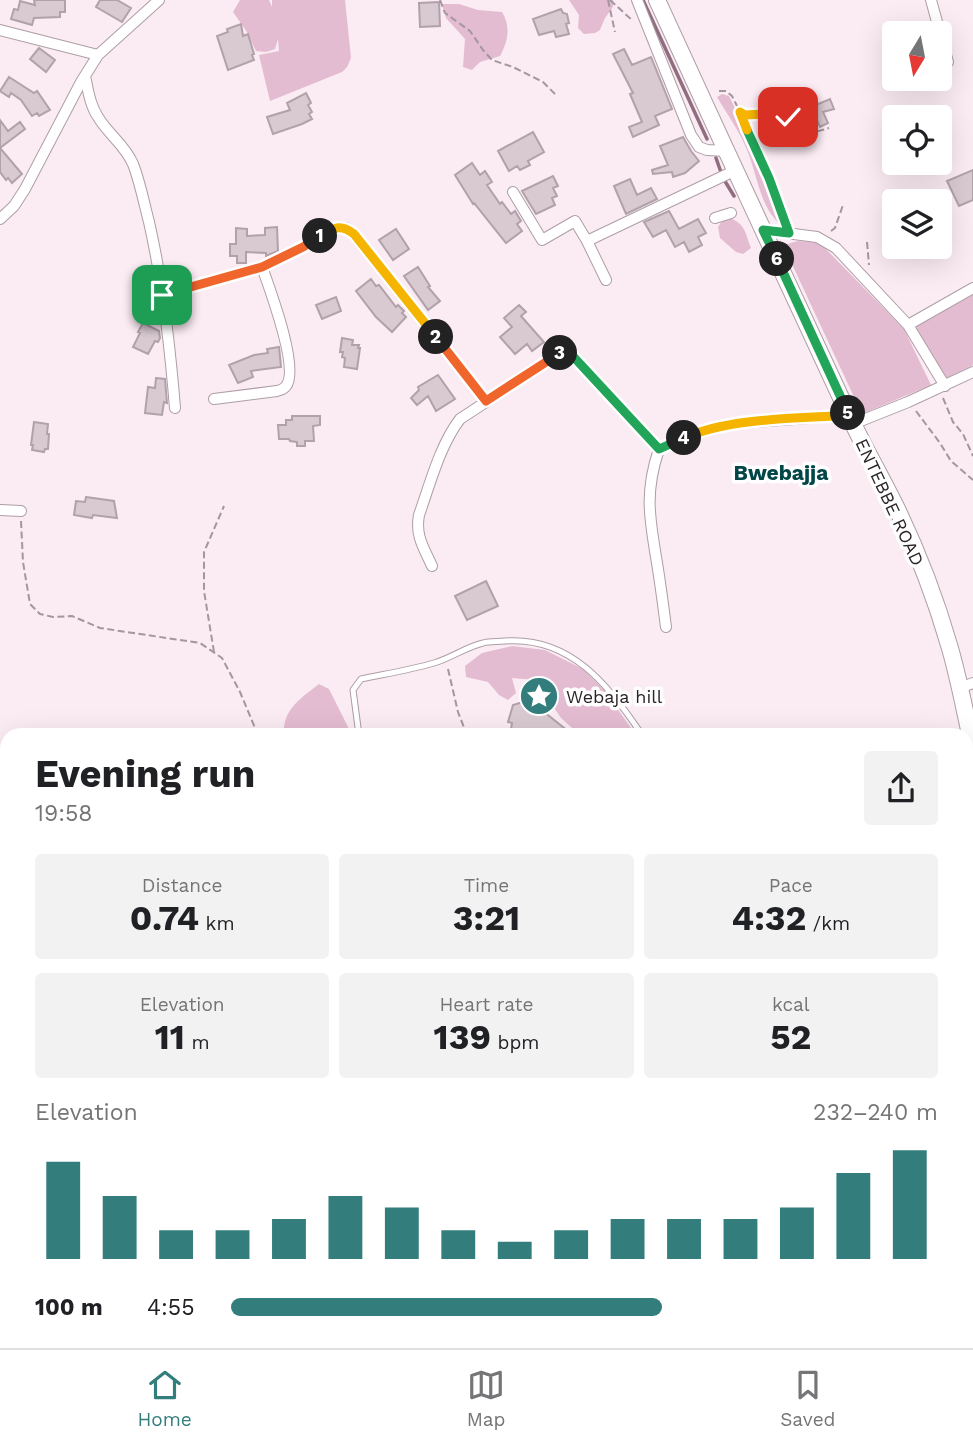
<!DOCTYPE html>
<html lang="en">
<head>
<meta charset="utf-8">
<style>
  :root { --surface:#fff; --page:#f2f2f2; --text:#202124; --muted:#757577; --line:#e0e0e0; --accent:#347d7d }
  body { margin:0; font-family:"Work Sans",sans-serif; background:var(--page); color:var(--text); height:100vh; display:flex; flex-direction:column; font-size:26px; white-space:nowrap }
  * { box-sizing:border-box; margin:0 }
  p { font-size:23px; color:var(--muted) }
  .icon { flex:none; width:38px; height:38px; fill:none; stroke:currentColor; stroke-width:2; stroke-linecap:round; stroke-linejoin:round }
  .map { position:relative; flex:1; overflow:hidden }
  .details { position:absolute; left:0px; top:728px; width:973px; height:621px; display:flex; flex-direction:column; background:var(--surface); border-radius:21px 21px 0 0; box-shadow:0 7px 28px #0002 }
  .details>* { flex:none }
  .needle { width:46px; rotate:190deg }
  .fabs { position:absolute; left:882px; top:21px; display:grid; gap:14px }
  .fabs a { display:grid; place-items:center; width:70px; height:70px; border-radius:7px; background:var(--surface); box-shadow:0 7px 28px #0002; font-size:35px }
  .pin { position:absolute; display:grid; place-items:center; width:60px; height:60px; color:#fff; margin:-30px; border-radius:14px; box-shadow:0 4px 10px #0006 }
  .km { position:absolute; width:35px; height:35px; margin:-18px; border-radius:50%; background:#222; color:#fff; font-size:19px; line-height:35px; text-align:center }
  .round { display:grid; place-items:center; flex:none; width:74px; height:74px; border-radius:7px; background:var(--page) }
  .summary { display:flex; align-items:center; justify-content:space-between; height:119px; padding:0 35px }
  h1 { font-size:38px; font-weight:700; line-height:52px }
  .figures { display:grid; grid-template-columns:repeat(3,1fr); gap:10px; height:119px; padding:7px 35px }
  .figures div { display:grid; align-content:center; border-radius:7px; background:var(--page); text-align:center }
  .figures b { font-size:35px; font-weight:700 }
  .figures small { font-size:19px; font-weight:400 }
  .figures p { font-size:19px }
  .chart { height:196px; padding:14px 35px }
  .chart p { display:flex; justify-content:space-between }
  .chart svg { width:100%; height:126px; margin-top:7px; stroke:var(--accent); stroke-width:6 }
  ul { padding:0 35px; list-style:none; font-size:23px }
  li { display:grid; grid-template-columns:112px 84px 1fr; align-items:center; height:52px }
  li i { height:18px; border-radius:9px; background:var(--accent) }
  .menu { display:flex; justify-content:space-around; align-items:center; height:98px; border-top:2px solid var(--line); background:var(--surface); font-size:19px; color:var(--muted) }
  .menu a { display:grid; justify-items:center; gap:4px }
  .menu .current { color:var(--accent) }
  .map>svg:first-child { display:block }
  .green { fill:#e4bcd1 }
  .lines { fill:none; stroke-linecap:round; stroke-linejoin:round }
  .stream { stroke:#906e80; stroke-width:3.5 }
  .building { fill:#d9c9d1; stroke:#b1a1a9; stroke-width:2 }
  .lane-casing { stroke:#ad9ea5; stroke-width:7 }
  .street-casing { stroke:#ad9ea5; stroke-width:12 }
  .primary-casing { stroke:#ad9ea5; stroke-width:18 }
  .path { stroke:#a3979d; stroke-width:2; stroke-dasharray:7 3.5; stroke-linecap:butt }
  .lane { stroke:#fff; stroke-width:5 }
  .street { stroke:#fff; stroke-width:10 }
  .primary { stroke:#fff; stroke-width:16 }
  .split-1-casing { stroke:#fff; stroke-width:14 }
  .split-2-casing { stroke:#fff; stroke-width:14 }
  .split-3-casing { stroke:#fff; stroke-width:14 }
  .split-4-casing { stroke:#fff; stroke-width:14 }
  .split-5-casing { stroke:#fff; stroke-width:14 }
  .split-6-casing { stroke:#fff; stroke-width:14 }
  .split-7-casing { stroke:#fff; stroke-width:14 }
  .split-8-casing { stroke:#fff; stroke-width:14 }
  .split-1 { stroke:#f0652b; stroke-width:9 }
  .split-2 { stroke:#f5b400; stroke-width:9 }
  .split-3 { stroke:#f0652b; stroke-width:9 }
  .split-4 { stroke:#22a559; stroke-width:9 }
  .split-5 { stroke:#f5b400; stroke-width:9 }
  .split-6 { stroke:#22a559; stroke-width:9 }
  .split-7 { stroke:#22a559; stroke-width:9 }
  .split-8 { stroke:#f5b400; stroke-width:9 }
  .labels { text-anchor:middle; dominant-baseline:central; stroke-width:7; stroke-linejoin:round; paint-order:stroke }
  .street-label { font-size:18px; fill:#2b2528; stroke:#fdfefd }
  .poi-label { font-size:18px; fill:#2b2528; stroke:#fdfefd; text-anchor:start }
  .quarter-label { font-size:21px; font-weight:bold; fill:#024647; stroke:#fdfefd }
</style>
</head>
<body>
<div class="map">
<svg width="973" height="1348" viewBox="0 0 973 1348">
  <rect width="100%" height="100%" fill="#fbebf3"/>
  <path class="green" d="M240,0H269L272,7V0H345L351,58L347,67L342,72L270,101L259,55L279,51L278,39L275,49L266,52L256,51L247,32L233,12Z
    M569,0H613V7L605,18L600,30L595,33L584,34L578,28L579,15Z
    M442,4H459L478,10L502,12C511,27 508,41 500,56L480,62L472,70L463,67L465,39L446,18Z
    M722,94L729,96C751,139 769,184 786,229C760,212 758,176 747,150C740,132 727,114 717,97Z
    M725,216C745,223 744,229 751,248L743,254L736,252L720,238L718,227Z
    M798,241L820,243L904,329L931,385L862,414L783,245Z
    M973,295V365L942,380L917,336V326Z
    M512,646L545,650L583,669L604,690L636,735H580L561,718L535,680L512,678L516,693L508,700L499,695L488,682L466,677L465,666L482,653Z
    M319,684L329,689L352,735H284C282,710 301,698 319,684Z
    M398,1342H596L594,1348H402Z"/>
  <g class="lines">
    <path class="stream" d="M643,0L707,139
      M716,158L723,178L734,196"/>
  </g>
  <path class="building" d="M34,0H65V12H60V17L34,18L32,25L11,19L14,9L18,10L20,1L35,5Z
    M100,0H117L131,8L122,22L96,7Z
    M439,2L440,26L420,27L419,3Z
    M561,9L563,13L567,14L569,23L566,24L569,34L556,37L554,31L539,35L533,19Z
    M241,24L243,36L248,34L254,54L252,55L254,60L228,70L217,36L228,32L227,29Z
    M39,48L55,60L46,72L30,59Z
    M624,49L632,65L651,57L672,109L655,116L659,125L633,137L629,127L642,122L630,94L633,93L613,54Z
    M9,77L34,93L37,91L50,110L39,116L37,113L32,116L21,100L11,93L9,97L0,91Z
    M306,93L311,103L308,105L312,112L309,114L312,119L302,124L273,134L267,117L290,110L287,103Z
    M830,99L834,109L823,112L828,123L820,127L811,107Z
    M0,120L8,131L20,122L25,129L0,148L22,174L12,183L8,178L6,180L0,172Z
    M533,132L544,152L528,161L530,165L520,170L517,166L509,171L498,151Z
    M683,137L691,151L699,161L685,173L673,177L672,172L653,174L652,170L668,165L660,146Z
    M472,163L480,175L485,171L492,182L487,185L500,204L502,202L511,214L515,211L521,221L517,224L522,231L506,243L474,203L473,204L455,175Z
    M973,170V200L959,206L947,181Z
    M553,176L558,186L553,188L557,196L552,198L555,205L536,214L522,191Z
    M630,179L637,195L651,188L657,199L626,214L614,186Z
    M669,211L679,229L698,219L706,233L698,237L702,245L689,252L684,242L675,247L666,230L653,237L644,222Z
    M277,227L278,251L266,256V253L246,252V263H237V256H230V244H236V228L247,229V236L265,235V228Z
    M396,229L409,249L393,260L379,240Z
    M418,267L430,286L428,287L440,301L428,310L404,276Z
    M371,279L376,286L379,285L396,307L398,305L404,311L402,313L406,317L392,332L376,317L356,291Z
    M336,297L341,311L322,319L316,305Z
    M519,305L526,312L521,316L544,342L532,351L527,344L515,354L500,337L512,327L504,318Z
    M143,323L159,331L160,338L158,342L155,341L148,354L133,347L140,333L138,332Z
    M342,338L353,340L352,345H359L358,348H360L357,369L344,367L345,358L342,357L343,352H340Z
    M279,347L281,367L251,371L253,377L238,383L229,365L254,355L268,353L267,349Z
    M438,375L455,399L436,411L428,396L417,405L411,398L419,390L418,387Z
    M156,378L165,379L167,403L164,402L162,415L145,413L148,387L155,388Z
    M292,416H320V425L313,426L314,441H305V446H297V442L290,441L289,439H279L278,425H286V420H292Z
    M34,422L48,424L47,434H49L48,449H45L44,452L32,450L33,445H31Z
    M86,497L114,501L117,518L93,515L92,518L74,515L76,501L85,502Z
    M486,581L498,606L467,620L455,596Z
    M529,700L573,735H510L512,723L508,722L513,705Z"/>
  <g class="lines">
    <g class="lane-casing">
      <path id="lane" d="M359,735L353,690L361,679C385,674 410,670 434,663C451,658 466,647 483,643C490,641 498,642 505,641C570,636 609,685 642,735
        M746,735H748
        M966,830L973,825
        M966,1328L973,1327"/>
    </g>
    <g class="street-casing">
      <path id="street" d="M637,0L691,135L699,147L707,150L727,151
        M931,0L948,62
        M0,30L98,55
        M85,76C88,90 90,105 98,117C108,134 125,145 133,164C140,182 144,203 149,222C163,283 170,346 175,408
        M513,192L542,240L575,221L587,241
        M715,218L731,213
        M0,219L14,206L25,189L81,82L98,55L159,0
        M763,230L817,237L836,248L908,325L945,386
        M606,280L587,241L736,170
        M162,295L262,267L303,247L331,229L346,228L353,234L486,401
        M908,325L973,288
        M214,399L277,391C281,390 284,389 286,386C300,369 269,287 262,267
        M853,424L908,402L973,372
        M659,449C645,491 649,515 656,557C660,580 663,604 666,627
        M0,510L21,511
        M432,566C424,548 415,536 419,515C430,484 440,445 460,419L562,352L566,351L570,353L659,449C689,436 710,428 742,423L849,415
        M960,688L973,683
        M0,1133L7,1128
        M0,1204L7,1214
        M107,1342L112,1348"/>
    </g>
    <g class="primary-casing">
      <path id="primary" d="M657,0C720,138 784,275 848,413C863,446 882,478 898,511C918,553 936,600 949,645C959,678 965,713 973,748"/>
    </g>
    <path class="path" d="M440,0L445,13L470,31L483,50L492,60L513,67L543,82L557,96
      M608,0L615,32
      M610,0L633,21
      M719,91H726L732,96L740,112L745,115L764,114L788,117L797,125L815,132L829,128
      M740,112L769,178L785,221
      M831,231L835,228L843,205
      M867,242L869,265
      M943,398L953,422L963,434L973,456
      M916,411L940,443L951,461L973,480
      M21,521L23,562L30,604L40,614L53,617L72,616L100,628L200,643L222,658L240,692L258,735
      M214,652L204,591V552L224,506
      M448,669L458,712L467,735
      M966,984L973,983
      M971,1026H973"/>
    <use href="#lane" class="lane"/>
    <use href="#street" class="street"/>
    <use href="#primary" class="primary"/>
  </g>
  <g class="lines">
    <g class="split-1-casing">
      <path id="split-1" d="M162,295L262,267L303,247L320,236"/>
    </g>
    <g class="split-2-casing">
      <path id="split-2" d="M320,236C334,228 340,223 354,234L436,337"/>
    </g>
    <g class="split-3-casing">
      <path id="split-3" d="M436,337L486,401L560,353"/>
    </g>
    <g class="split-4-casing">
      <path id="split-4" d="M560,353L566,351L570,353L659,449L684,438"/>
    </g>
    <g class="split-5-casing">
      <path id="split-5" d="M684,438C731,417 797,419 849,415L848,413"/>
    </g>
    <g class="split-6-casing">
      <path id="split-6" d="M777,259L848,413"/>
    </g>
    <g class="split-7-casing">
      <path id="split-7" d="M747,130L769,178L789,233L763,230L777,259"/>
    </g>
    <g class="split-8-casing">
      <path id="split-8" d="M747,130L740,112L745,115L764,114L788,117"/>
    </g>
    <use href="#split-1" class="split-1"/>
    <use href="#split-2" class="split-2"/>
    <use href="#split-3" class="split-3"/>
    <use href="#split-4" class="split-4"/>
    <use href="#split-5" class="split-5"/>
    <use href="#split-6" class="split-6"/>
    <use href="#split-7" class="split-7"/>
    <use href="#split-8" class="split-8"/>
  </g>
  <defs>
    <g id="sight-disc" transform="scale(2.0125)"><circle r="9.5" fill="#347d7d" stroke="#fdfefd"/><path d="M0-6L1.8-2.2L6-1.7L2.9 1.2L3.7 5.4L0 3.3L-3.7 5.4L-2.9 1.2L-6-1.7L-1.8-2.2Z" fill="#fff"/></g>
  </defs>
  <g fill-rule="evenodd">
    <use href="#sight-disc" x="539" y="696"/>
  </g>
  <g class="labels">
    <g class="street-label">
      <text transform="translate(890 502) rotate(65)">ENTEBBE ROAD</text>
    </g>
    <g class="poi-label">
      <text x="566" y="696">Webaja hill</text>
    </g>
    <g class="quarter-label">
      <text x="781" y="472">Bwebajja</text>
    </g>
  </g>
</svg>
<div class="fabs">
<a><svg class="needle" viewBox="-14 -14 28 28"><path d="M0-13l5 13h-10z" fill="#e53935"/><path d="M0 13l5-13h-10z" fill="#757577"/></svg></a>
<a><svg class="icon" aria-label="locate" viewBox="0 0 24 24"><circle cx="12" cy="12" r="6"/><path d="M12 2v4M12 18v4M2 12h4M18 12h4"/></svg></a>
<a><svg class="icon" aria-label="layers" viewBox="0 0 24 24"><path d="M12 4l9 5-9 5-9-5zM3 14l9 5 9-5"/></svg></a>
</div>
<div class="pin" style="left:162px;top:295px;background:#1e9e55"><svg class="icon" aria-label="arrive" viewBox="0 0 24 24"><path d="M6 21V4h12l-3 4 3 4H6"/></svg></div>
<div class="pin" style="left:788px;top:117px;background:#d93025"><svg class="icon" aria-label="check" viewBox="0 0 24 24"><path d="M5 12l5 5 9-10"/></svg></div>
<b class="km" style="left:320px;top:236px">1</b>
<b class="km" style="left:436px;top:337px">2</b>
<b class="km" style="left:560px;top:353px">3</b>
<b class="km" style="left:684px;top:438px">4</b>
<b class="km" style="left:848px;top:413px">5</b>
<b class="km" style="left:777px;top:259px">6</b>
<section class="details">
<div class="summary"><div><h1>Evening run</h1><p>19:58</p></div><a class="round"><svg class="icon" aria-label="share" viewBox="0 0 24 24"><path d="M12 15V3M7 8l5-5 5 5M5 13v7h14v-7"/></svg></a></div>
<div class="figures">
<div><p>Distance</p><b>0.74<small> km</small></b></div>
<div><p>Time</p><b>3:21</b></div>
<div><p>Pace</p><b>4:32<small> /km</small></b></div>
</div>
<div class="figures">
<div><p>Elevation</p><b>11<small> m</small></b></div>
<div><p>Heart rate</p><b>139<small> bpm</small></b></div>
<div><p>kcal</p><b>52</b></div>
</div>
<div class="chart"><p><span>Elevation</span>232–240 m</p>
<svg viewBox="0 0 160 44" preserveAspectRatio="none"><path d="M5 44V10M15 44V22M25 44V34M35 44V34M45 44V30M55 44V22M65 44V26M75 44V34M85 44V38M95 44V34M105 44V30M115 44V30M125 44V30M135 44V26M145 44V14M155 44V6"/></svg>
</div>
<ul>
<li><b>100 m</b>4:55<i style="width:61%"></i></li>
</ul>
</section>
</div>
<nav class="menu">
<a class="current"><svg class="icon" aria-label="home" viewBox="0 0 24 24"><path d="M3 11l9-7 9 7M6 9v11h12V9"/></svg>Home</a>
<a><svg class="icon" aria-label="map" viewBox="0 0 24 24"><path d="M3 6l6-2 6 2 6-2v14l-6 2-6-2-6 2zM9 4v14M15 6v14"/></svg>Map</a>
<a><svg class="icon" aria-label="saved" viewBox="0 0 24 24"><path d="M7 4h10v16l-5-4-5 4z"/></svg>Saved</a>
</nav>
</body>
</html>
